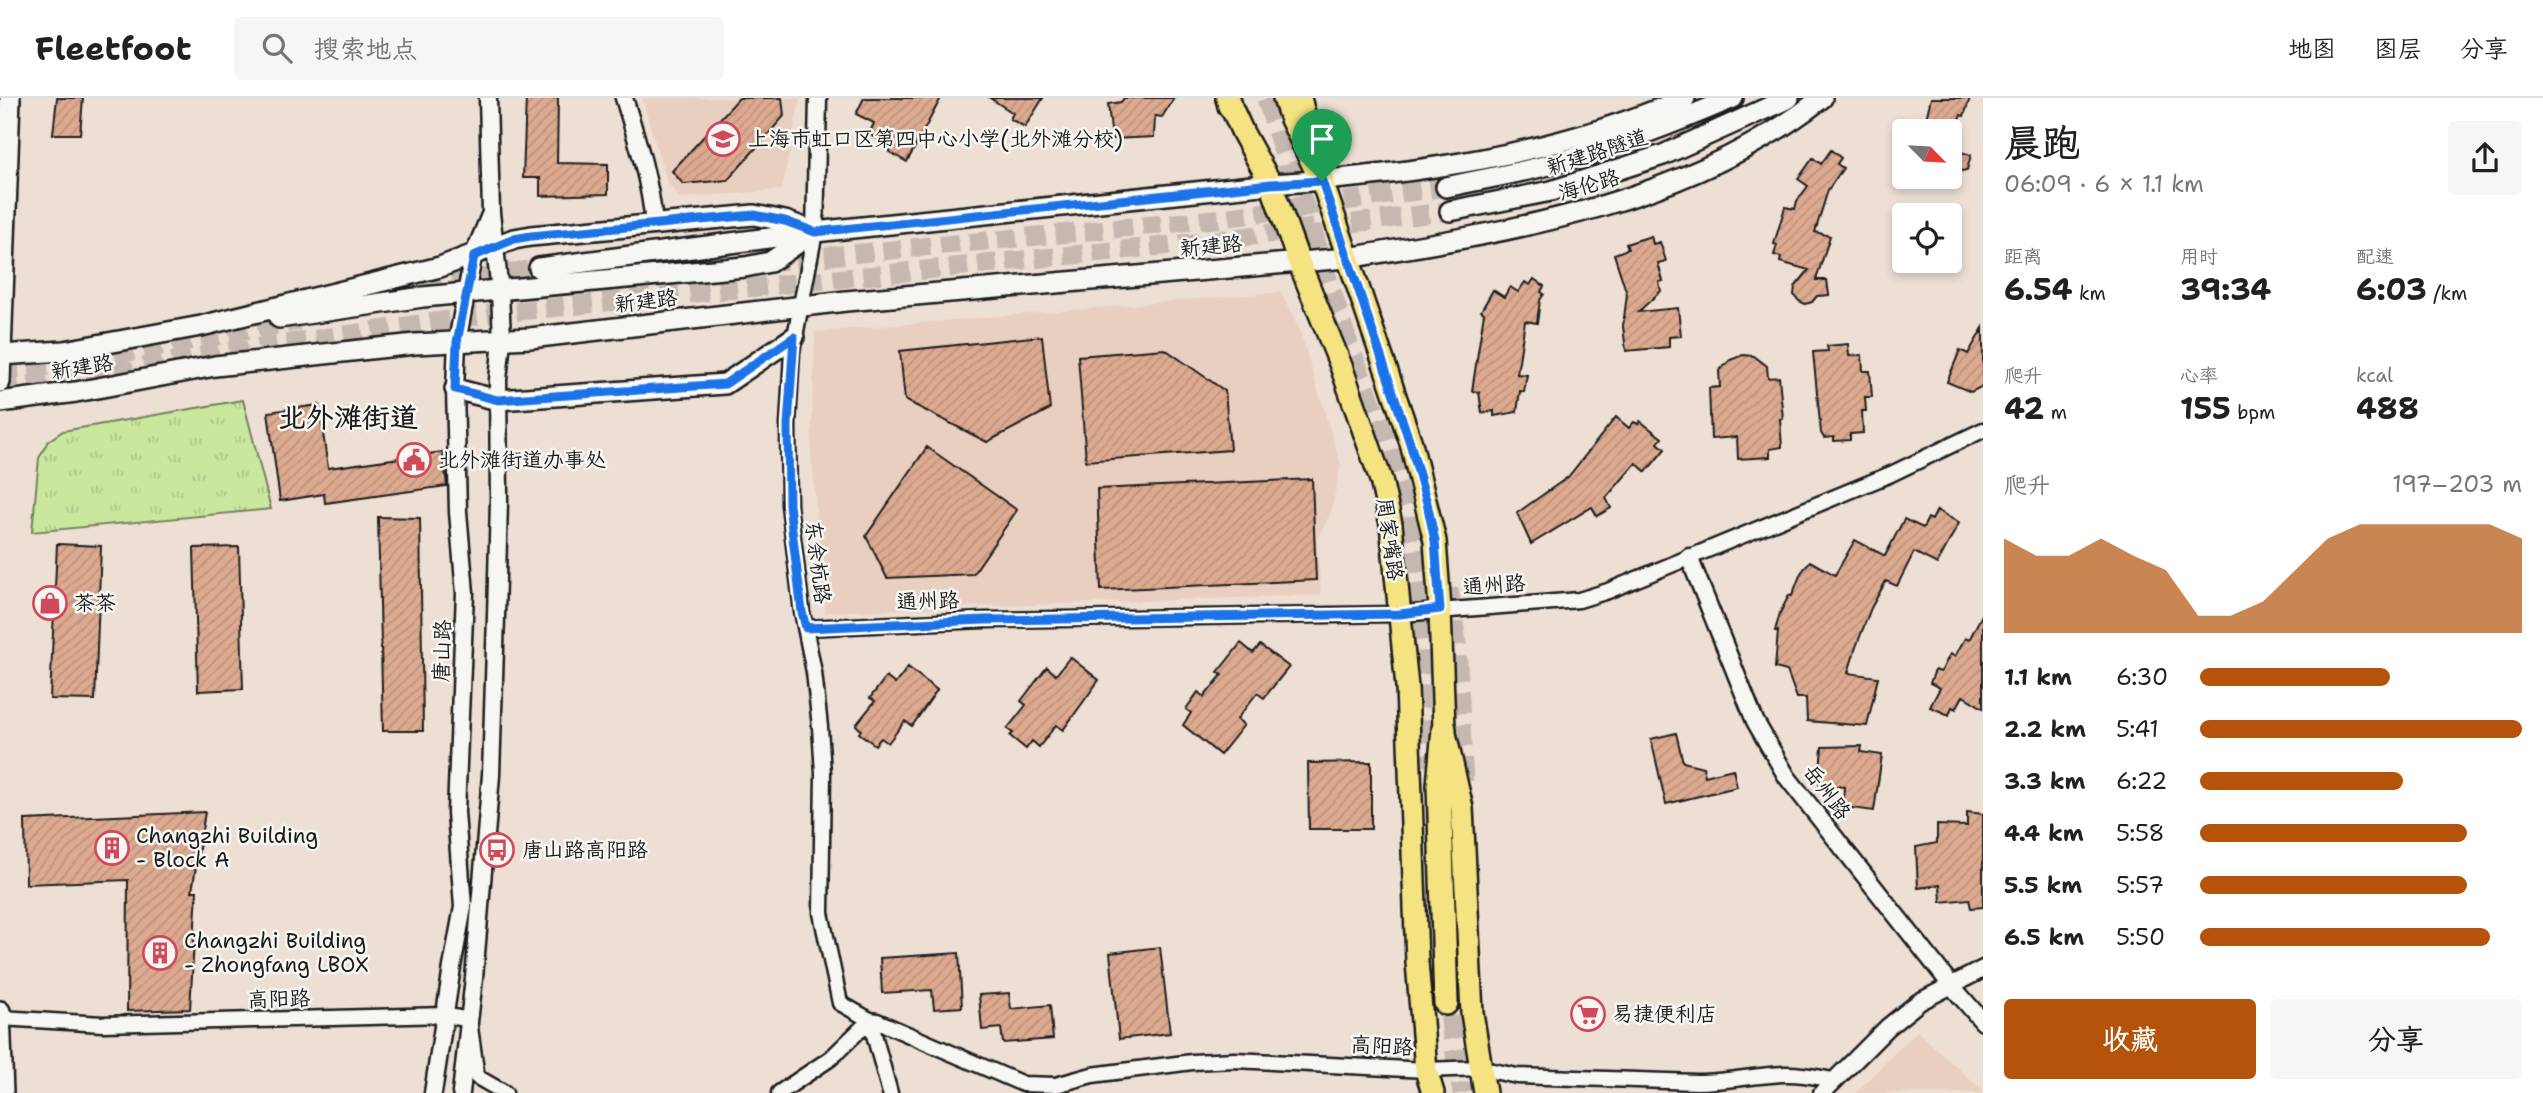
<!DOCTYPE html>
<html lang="zh">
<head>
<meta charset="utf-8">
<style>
  :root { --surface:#fff; --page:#f6f6f6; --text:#202124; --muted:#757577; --line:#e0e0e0; --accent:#b45309 }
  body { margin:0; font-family:"Shantell Sans","LXGW WenKai TC",sans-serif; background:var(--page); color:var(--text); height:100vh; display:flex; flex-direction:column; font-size:26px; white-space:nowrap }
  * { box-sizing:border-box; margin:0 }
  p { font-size:23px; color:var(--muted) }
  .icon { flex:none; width:38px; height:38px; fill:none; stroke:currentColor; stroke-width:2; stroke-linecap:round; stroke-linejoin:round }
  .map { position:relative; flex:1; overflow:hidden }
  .panel { display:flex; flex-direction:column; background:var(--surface); width:560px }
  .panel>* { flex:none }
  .needle { width:46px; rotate:114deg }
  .buttons { position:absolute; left:1892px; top:21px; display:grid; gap:14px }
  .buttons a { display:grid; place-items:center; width:70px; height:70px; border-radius:7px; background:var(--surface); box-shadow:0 4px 10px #0003; font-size:35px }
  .pin { position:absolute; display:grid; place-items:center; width:60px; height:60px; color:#fff; margin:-72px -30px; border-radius:50% 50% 50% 0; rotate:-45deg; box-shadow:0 0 7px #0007 }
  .pin .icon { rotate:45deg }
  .round { display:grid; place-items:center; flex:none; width:74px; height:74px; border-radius:7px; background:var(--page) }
  .summary { display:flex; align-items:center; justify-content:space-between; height:119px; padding:0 21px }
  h1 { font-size:38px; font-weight:700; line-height:52px }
  .metrics { display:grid; grid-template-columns:repeat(3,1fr); gap:10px; height:119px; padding:7px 21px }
  .metrics div { display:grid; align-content:center }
  .metrics b { font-size:30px; font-weight:700 }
  .metrics small { font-size:19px; font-weight:400 }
  .metrics p { font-size:19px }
  .chart { height:196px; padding:14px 21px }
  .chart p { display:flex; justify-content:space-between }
  .chart svg { width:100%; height:126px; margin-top:7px; fill:var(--accent); opacity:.7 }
  .primary-button { display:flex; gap:14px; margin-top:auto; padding:14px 21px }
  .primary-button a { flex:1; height:80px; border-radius:7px; background:var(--accent); color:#fff; font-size:28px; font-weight:700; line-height:80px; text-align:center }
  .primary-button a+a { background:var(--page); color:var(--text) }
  ul { padding:0 21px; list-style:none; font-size:23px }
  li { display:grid; grid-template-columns:112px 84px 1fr; align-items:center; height:52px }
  li i { height:18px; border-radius:9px; background:var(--accent) }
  header { display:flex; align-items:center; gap:42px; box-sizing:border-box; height:98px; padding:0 35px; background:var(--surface); border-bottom:2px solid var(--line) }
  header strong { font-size:33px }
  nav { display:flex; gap:38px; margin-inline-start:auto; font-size:24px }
  .search { width:490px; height:63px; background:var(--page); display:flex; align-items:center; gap:18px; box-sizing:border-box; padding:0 24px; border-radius:7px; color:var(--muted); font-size:26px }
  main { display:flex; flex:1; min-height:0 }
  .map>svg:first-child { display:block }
  .built { fill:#e9cfc0 }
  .park { fill:url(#park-tufts); stroke:#73825d; stroke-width:2 }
  .building { fill:url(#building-hatch); stroke:#1c1c1c; stroke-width:2 }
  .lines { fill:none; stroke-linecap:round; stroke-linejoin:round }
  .secondary-tunnel { stroke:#c4b8b0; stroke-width:19; stroke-dasharray:19 10; stroke-linecap:butt }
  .trunk-tunnel { stroke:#c4b8b0; stroke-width:23; stroke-dasharray:23 11; stroke-linecap:butt }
  .minor-casing { stroke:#1c1c1c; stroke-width:19 }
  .tertiary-casing { stroke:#1c1c1c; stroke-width:21 }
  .secondary-casing { stroke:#1c1c1c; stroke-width:24 }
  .primary-casing { stroke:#1c1c1c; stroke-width:26 }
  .trunk-casing { stroke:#1c1c1c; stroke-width:28 }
  .minor { stroke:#f6f6f2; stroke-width:14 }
  .tertiary { stroke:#f6f6f2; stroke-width:16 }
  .secondary { stroke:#f6f6f2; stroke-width:19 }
  .primary { stroke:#f5e382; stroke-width:21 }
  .trunk { stroke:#f5e382; stroke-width:23 }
  .route-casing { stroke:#fff; stroke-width:14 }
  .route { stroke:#1a73e8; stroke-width:9 }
  .labels { text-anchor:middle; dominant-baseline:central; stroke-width:5; stroke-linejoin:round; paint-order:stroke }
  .poi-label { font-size:21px; fill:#1c1c1c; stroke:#f6f6f2; text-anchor:start }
  .street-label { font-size:21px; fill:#1c1c1c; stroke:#f6f6f2 }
  .district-label { font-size:28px; font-weight:bold; fill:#1c1c1c; stroke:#f6f6f2 }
</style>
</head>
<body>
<header>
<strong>Fleetfoot</strong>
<div class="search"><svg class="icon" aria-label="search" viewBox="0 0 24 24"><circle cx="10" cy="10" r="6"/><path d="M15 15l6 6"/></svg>搜索地点</div>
<nav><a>地图</a><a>图层</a><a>分享</a></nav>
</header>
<main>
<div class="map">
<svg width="1983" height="995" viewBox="0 0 1983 995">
  <defs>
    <pattern id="park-tufts" width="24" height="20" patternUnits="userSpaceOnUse" patternTransform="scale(1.75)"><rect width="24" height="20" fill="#cae79e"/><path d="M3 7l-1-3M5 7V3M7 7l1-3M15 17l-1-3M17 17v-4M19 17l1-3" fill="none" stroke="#adc688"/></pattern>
    <pattern id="building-hatch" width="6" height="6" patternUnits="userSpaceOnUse" patternTransform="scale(1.75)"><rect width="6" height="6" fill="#ddaa90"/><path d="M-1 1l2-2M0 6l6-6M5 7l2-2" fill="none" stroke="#bd927c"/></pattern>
  </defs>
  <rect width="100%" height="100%" fill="#eedfd5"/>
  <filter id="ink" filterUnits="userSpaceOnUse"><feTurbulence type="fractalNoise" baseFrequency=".0143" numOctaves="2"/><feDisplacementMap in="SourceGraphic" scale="14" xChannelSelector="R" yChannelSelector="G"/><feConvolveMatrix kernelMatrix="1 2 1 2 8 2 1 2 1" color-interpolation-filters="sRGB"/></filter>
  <g filter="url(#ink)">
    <path class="built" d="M642,0H800L782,92L679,100L666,82Z
      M1280,194L1299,230L1341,367L1331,414L1317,442L1321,497L825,514L811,354L815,234Z
      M1917,933L1983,993V995H1855Z"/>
    <path class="park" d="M243,302L271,411L32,434L39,360L48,343L63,333Z"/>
    <path class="building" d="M57,0H83L80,36H53Z
      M526,0H558L557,65L608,66V96L540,98V80H523Z
      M739,0H782L784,18L728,82L683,86L672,73Z
      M864,0H941L907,64L889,54L892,49L869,36L874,25L856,16Z
      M990,0H1043L1025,29L1010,21L1013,15Z
      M1124,0H1174L1162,19L1155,18L1154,39L1112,41L1108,6L1121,4Z
      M1931,0H1970L1964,18L1961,17L1955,33H1927L1930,22L1926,21Z
      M1950,51L1971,57L1967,72L1950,75Z
      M1831,52L1841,60L1837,66L1843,70L1828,92L1815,134L1830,138L1816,182H1827L1829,197L1817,198L1812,204L1805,206L1799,203L1794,197L1795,189L1809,172L1780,164L1781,159L1774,157L1777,147L1774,146L1785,109L1795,111L1797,103L1808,88L1798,81L1813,60L1821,66Z
      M1651,138L1653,146L1660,144L1666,163L1658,165L1663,183L1659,184L1661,193L1638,214L1678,210L1681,238L1669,239V249L1626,253L1623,228L1627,196L1614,156L1628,151L1626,146Z
      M1534,181L1544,188L1541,194L1544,196L1540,202L1537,225L1525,223L1517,276L1527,277L1524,294L1520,293L1517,314L1494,318V313L1482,315L1479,294L1472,293L1484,215L1481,213L1493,192L1504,199L1510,189L1518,194L1525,184L1530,187Z
      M1983,230V288L1971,294L1947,284L1960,252L1968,256Z
      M1042,238L1050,311L987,344L905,302L900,253Z
      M1848,246L1849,258L1862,257L1863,273H1870L1872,299H1865L1866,313H1862L1863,335L1850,336V342L1834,343V339L1824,340L1821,335L1813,254L1828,253L1827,248Z
      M1165,251L1225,293L1230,352L1086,363L1078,258Z
      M1743,257L1754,258L1767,268L1768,280L1779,279L1783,321H1780L1782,349L1770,351V359L1738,361L1737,339L1711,341L1709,290L1720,289L1719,273L1730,262Z
      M319,307L328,370L443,354L447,388L325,405L324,396L280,403L268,314Z
      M1616,319L1629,330L1634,324L1638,326L1640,323L1662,340L1658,345L1665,351L1646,374L1636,365L1606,400L1611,410L1597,418L1592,409L1531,446L1517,415L1568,379Z
      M927,349L1017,412L973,476L887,480L866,438Z
      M1312,381L1316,482L1101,492L1097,391Z
      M1937,412L1959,425L1937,466L1914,454L1897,488L1886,483L1871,510L1856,549L1848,575L1878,579L1867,628L1807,623L1806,600H1797L1787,573L1775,570L1778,533H1775L1780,515L1789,497L1792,498L1801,475L1810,463L1835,477L1855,442L1885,458L1904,421L1923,430L1928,420L1932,422Z
      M378,419L420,420L423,633H383Z
      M57,446L101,448L95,602L50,601Z
      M239,449L243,591L198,593L194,450Z
      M1983,515V610L1963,598L1956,611L1952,609L1949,617L1930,609L1940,590L1930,585L1935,572L1941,574L1950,556L1955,558L1965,540L1969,542Z
      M1241,545L1253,555L1260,547L1289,569L1264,600L1257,595L1237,621L1244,627L1220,657L1183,627L1191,615L1186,611L1198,594L1204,599L1222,577L1218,574Z
      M1070,559L1099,582L1063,632L1056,627L1039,649L1032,643L1026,651L1010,638L1013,635L1007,631L1026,607L1021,603L1047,569L1056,577Z
      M908,569L937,592L912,628L905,623L888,645L881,640L875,647L859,635L861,632L856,627L875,603L870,600L886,579L895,586Z
      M1676,635L1683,664L1703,669L1705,678L1733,671L1737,689L1666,706L1651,641Z
      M1862,648L1861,654L1882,657L1874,713L1843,709L1844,689L1819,686L1822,649Z
      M1371,664V731H1309L1308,665Z
      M205,714L192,793H197L190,911L127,913L128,782L26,786L25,722Z
      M1967,714L1983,716V809L1971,810L1969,801L1941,804L1940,787L1918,790L1916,749L1937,745V727L1967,728Z
      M1160,849L1170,935L1119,941L1110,855Z
      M959,855L962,909L934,911L932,892L882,895L880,860Z
      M1009,895L1011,911L1050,907L1053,941L1003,945L1001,930L982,932L979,897Z"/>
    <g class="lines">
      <path class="secondary-tunnel" d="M767,164L1215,121L1446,89
        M395,195L539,170
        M0,272L51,268L299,223
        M0,290L80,280L206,257L489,216L1202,144L1450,113"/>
      <path class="trunk-tunnel" d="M1268,0L1345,241L1409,407L1423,518L1434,668
        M1447,491L1455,545L1462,687
        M1449,884L1453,933L1464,995"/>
      <g class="minor-casing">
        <path id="minor" d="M815,134L792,254L788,327L789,407L802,514L814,574L820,629L823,675L821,815L840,905L870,922L877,923L1023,986L1056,987L1092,977L1192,964L1235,962L1426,972L1479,970L1517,978L1697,984C1727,984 1755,977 1784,976C1801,975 1817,979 1833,982
          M806,530L984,522L1400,516L1579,502L1608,493L1891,376L1983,332
          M0,920L103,926L445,917L469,922L477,979L505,995
          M870,922L890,995
          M779,995L831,960L870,922"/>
      </g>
      <g class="tertiary-casing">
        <path id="tertiary" d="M624,0C637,42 650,82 654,126
          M815,134L818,0
          M1689,459L1755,623L1787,679L1951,887L1983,924
          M433,995L452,869L463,809L456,714L465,495L458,414L455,291L457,244L473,158L490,117
          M461,995L474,880L491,677L496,518L499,403L498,282L502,242L500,193L491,115L488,0
          M1822,995L1888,929L1919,904L1983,871"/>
      </g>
      <g class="secondary-casing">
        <path id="secondary" d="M1446,89C1482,81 1520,75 1556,65C1617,47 1675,25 1733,0
          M1450,113L1551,93L1663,57L1789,0
          M539,170L815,134L1271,86C1412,77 1556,57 1685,0
          M279,220L423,199L745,169L770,164L811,136
          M0,257L64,253L201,228L440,169L514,141L531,138L754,117L785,123L810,132
          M0,284L10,0
          M455,291L498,302L725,286L794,239
          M0,304L76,294L215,268L415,246L530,240L846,203L1347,160C1513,133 1687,106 1822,0
          M0,913L3,995"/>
      </g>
      <g class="primary-casing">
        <path id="primary" d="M1227,0L1243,35L1271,86L1299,164L1341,268L1381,382L1391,426L1407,589L1417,864L1426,972L1433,995
          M1300,0L1322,83L1411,345L1435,443L1440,511L1444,631L1462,710L1472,915L1485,995"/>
      </g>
      <g class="trunk-casing">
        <path id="trunk" d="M1228,0L1230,8
          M1285,0L1292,21L1322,83
          M1444,631L1439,687L1446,905"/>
      </g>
      <use href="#minor" class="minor"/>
      <use href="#tertiary" class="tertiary"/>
      <use href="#secondary" class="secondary"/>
      <use href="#primary" class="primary"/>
      <use href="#trunk" class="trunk"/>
    </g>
  </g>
  <g class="lines" filter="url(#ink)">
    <g class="route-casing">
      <path id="route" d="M1322,83L1410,345L1427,405L1435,443L1440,511L1400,516L984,522L806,530L802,514L789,407L788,327L794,239L725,286L498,302L455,291L457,244L474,158L514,141L531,138L754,117L785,123L815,134L1271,86Z"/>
    </g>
    <use href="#route" class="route"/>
  </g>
  <defs>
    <g id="school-ring" transform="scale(1.75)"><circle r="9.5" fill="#f6f6f2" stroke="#d1495b" stroke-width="1.5"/><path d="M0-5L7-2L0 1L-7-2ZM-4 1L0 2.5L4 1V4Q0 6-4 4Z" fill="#d1495b"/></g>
    <g id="civic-ring" transform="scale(1.75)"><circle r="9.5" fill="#f6f6f2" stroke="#d1495b" stroke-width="1.5"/><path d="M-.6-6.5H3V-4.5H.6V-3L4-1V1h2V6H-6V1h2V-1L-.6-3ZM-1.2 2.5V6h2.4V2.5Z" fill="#d1495b"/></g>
    <g id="shop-ring" transform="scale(1.75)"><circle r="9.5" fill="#f6f6f2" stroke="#d1495b" stroke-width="1.5"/><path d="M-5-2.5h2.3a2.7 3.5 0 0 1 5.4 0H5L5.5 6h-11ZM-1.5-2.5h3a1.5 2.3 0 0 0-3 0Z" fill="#d1495b"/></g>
    <g id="building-ring" transform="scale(1.75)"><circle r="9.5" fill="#f6f6f2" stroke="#d1495b" stroke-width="1.5"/><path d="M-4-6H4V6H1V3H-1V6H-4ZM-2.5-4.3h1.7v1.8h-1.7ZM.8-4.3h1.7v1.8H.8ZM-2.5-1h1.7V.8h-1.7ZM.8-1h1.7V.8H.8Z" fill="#d1495b"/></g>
    <g id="bus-ring" transform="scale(1.75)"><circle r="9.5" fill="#f6f6f2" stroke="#d1495b" stroke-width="1.5"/><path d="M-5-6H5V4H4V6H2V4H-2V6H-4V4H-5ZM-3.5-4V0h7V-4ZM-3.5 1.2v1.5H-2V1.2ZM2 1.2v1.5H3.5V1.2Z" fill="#d1495b"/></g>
    <g id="supermarket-ring" transform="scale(1.75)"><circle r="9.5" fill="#f6f6f2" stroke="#d1495b" stroke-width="1.5"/><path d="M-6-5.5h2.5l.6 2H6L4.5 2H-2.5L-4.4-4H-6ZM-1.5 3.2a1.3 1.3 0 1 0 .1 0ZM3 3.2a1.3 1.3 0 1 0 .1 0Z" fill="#d1495b"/></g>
  </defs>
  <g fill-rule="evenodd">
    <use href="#school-ring" x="723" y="41"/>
    <use href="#civic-ring" x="414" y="362"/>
    <use href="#shop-ring" x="50" y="505"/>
    <use href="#building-ring" x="112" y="750"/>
    <use href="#bus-ring" x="497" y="752"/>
    <use href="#building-ring" x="160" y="855"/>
    <use href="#supermarket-ring" x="1588" y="916"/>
  </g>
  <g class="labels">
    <g class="poi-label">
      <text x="748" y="41">上海市虹口区第四中心小学(北外滩分校)</text>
      <text x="438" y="362">北外滩街道办事处</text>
      <text x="74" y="505">茶茶</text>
      <text x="136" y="738">Changzhi Building<tspan x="136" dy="24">- Block A</tspan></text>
      <text x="522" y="752">唐山路高阳路</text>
      <text x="184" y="843">Changzhi Building<tspan x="184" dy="24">- Zhongfang LBOX</tspan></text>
      <text x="1612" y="916">易捷便利店</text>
    </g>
    <g class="street-label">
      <text transform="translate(1597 54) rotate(-18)">新建路隧道</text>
      <text transform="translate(1589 87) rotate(-16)">海伦路</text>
      <text transform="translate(1211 148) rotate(-5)">新建路</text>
      <text transform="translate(646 203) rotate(-7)">新建路</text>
      <text transform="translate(82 269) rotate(-9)">新建路</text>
      <text transform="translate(1390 441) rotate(82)">周家嘴路</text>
      <text transform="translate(818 464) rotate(83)">东余杭路</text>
      <text transform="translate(1494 487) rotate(-4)">通州路</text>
      <text transform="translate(928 503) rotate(-2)">通州路</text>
      <text transform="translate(442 553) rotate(-88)">唐山路</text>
      <text transform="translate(1827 694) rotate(53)">岳州路</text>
      <text transform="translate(279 901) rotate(-2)">高阳路</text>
      <text transform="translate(1382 948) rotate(3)">高阳路</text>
    </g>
    <g class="district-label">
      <text x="348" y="319">北外滩街道</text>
    </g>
  </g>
</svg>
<div class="buttons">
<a><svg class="needle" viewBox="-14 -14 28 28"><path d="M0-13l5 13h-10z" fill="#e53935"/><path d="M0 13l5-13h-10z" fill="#757577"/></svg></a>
<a><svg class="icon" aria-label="locate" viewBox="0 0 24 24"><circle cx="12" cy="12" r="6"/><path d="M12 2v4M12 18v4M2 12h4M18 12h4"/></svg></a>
</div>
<div class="pin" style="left:1322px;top:83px;background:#1e9e55"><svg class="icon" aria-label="arrive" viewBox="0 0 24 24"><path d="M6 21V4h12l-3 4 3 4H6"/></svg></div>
</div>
<section class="panel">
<div class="summary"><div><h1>晨跑</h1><p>06:09 · 6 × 1.1 km</p></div><a class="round"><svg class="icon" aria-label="share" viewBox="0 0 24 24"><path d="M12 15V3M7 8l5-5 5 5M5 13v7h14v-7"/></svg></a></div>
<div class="metrics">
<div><p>距离</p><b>6.54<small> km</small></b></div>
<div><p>用时</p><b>39:34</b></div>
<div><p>配速</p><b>6:03<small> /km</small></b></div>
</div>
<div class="metrics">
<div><p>爬升</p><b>42<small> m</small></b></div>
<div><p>心率</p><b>155<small> bpm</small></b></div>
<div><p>kcal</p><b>488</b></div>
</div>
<div class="chart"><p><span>爬升</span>197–203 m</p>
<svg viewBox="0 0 160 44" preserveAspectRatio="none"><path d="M0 44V11L10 17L20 17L30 11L40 17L50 22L60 38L70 38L80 33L90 22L100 11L110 6L120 6L130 6L140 6L150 6L160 11V44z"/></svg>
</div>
<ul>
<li><b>1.1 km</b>6:30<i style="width:59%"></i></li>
<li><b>2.2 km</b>5:41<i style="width:100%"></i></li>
<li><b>3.3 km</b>6:22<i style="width:63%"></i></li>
<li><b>4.4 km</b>5:58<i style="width:83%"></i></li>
<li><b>5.5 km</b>5:57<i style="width:83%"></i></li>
<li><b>6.5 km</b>5:50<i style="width:90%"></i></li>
</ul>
<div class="primary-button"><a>收藏</a><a>分享</a></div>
</section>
</main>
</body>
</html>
